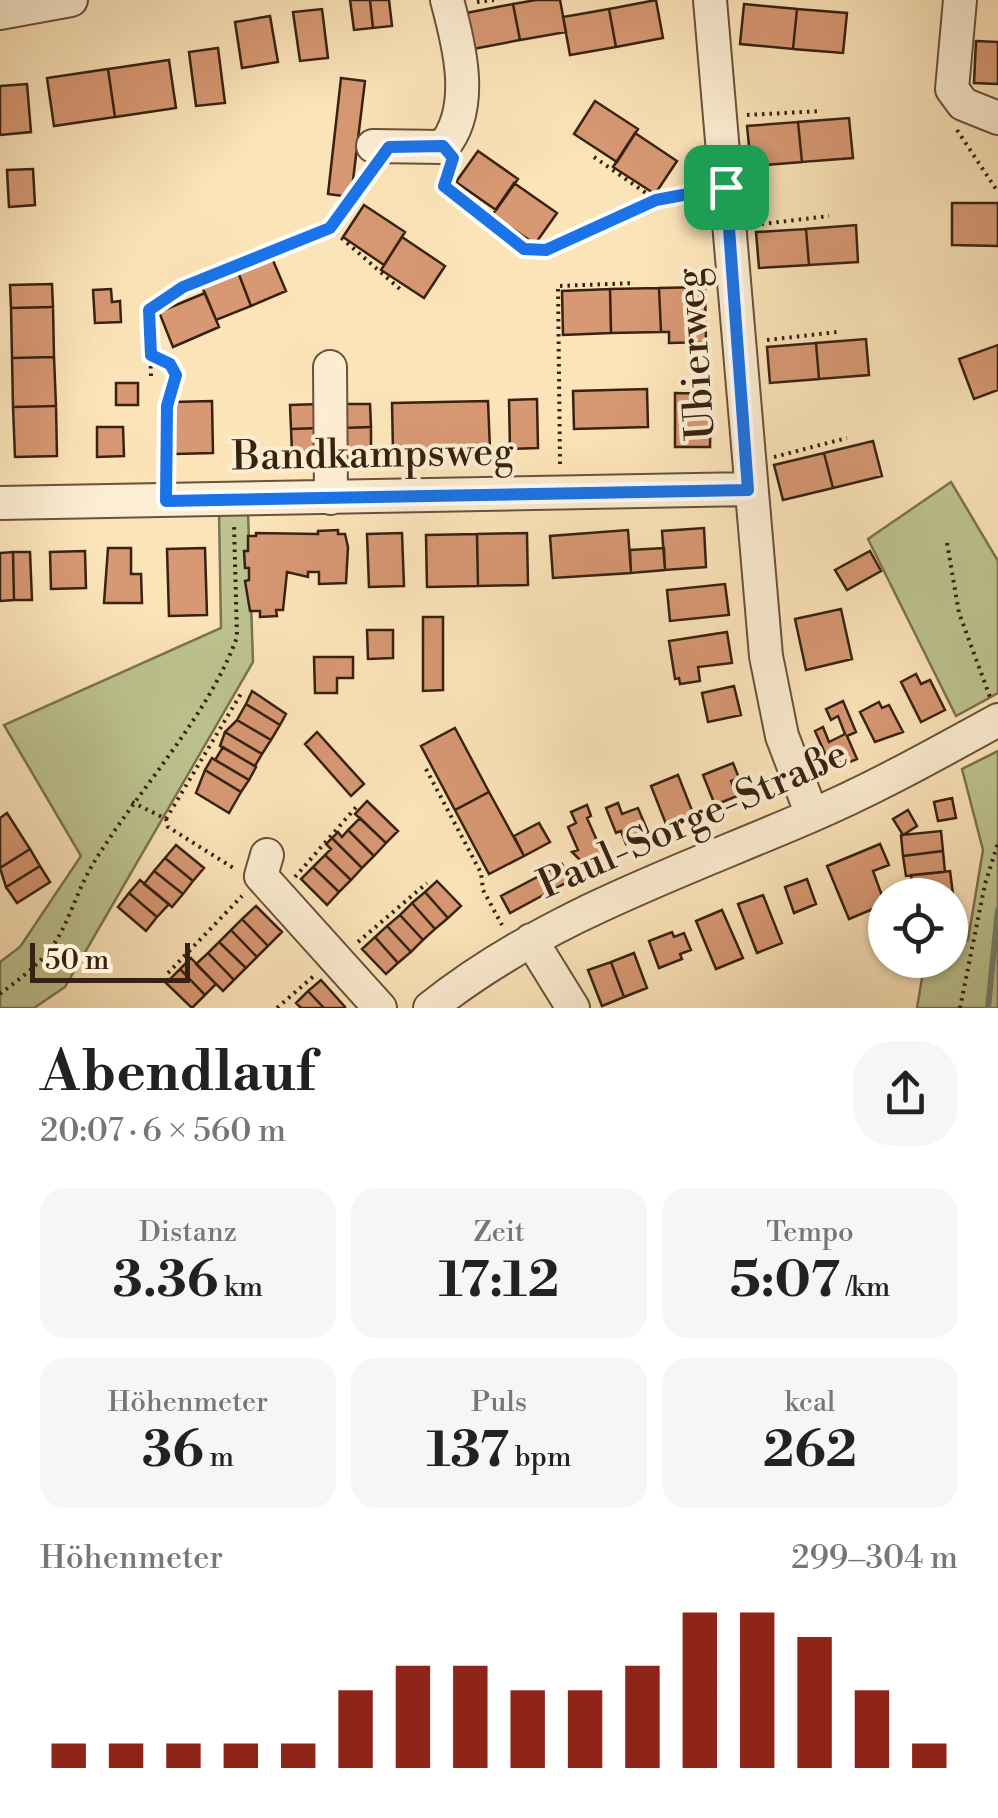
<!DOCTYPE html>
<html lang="de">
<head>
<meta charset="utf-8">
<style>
  :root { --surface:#fff; --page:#f6f6f6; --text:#222; --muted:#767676; --accent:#8f2418 }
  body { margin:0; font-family:"Libre Bodoni",serif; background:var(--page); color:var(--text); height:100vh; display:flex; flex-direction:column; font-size:38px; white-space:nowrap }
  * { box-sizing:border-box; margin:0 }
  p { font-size:32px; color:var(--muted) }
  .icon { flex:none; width:55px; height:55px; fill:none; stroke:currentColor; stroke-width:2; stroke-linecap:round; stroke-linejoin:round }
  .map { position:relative; height:1008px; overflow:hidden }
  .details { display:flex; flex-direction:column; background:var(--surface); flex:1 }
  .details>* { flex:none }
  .tools { position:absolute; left:868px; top:878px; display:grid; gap:20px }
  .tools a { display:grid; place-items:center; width:100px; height:100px; border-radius:50%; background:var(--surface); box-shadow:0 2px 8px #0004; font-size:50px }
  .scale { position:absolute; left:30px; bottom:25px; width:160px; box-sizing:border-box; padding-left:10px; border:5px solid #372211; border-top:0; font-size:28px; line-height:35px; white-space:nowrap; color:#372211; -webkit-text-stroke:8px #fdedd2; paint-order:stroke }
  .pin { position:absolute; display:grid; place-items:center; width:85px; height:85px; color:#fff; margin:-42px; border-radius:20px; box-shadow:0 5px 15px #0006 }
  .round { display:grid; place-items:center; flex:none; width:105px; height:105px; border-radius:40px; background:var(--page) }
  .head { display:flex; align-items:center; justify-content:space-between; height:170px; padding:0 40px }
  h1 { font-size:55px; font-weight:700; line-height:75px }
  .figures { display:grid; grid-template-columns:repeat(3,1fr); gap:15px; height:170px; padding:10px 40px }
  .figures div { display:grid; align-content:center; border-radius:25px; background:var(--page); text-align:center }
  .figures b { font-size:50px; font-weight:700 }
  .figures small { font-size:28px; font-weight:400 }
  .figures p { font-size:28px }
  .chart { height:280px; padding:20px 40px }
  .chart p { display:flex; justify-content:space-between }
  .chart svg { width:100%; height:180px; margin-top:10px; stroke:var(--accent); stroke-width:6 }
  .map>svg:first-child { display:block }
  .green { fill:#bdc490; stroke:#7a7350; stroke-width:2.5 }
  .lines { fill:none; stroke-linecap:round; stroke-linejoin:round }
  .stream { stroke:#758070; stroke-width:6 }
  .building { fill:#d79873; stroke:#372211; stroke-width:2.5 }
  .minor-casing { stroke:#68523b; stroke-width:36 }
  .path { stroke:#372211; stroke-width:4; stroke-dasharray:2.5 5; stroke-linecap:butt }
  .minor { stroke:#fdedd2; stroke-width:32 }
  .route-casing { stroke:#fff; stroke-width:20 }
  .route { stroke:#1a73e8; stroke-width:12 }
  .labels { text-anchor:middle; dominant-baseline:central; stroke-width:8; stroke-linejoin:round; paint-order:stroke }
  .street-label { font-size:40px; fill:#372211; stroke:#fdedd2 }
</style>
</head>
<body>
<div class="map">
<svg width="998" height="1008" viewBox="0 0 998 1008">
  <rect width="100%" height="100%" fill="#fce4b9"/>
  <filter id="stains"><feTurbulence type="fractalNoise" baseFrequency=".002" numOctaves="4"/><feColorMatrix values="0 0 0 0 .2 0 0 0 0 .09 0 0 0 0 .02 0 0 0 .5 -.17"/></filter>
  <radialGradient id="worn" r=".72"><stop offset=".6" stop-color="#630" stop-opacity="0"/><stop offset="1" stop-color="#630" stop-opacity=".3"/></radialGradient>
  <path class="green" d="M951,482L998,561V693L956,716L868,539Z
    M248,511L253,662L65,987L34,1008H0V962L20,947L81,856L4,725L221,628L219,513Z
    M998,751V1008H917L925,960H950V948L968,940L983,850L962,769Z"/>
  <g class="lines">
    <path class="stream" d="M988,1008L998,910"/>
  </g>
  <path class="building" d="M350,0H370L373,28L354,30Z
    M370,0H389L392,26L373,28Z
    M536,0H560L566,32L520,40L513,4Z
    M656,0L663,38L616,47L609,9Z
    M513,4L520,40L473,49L466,13Z
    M744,4L797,9L793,49L740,44Z
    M322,9L328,58L300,61L293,12Z
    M609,9L616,47L570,55L563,17Z
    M797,9L847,13L843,53L793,49Z
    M270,16L278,62L242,68L235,22Z
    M976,41L998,42V84L974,83Z
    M218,48L225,103L196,106L189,52Z
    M169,60L176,108L115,117L108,69Z
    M108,69L115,117L54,126L47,78Z
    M341,78L365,81L351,197L328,194Z
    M27,84L31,132L0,135V86Z
    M595,101L638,129L617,162L574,134Z
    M849,118L853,158L802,162L798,122Z
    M798,122L802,162L751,166L747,126Z
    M635,133L677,161L655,194L613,167Z
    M478,151L518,179L496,210L456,182Z
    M33,169L35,205L9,207L7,170Z
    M514,183L557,213L535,244L492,215Z
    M952,203H998V246L952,245Z
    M364,205L405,232L384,265L343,237Z
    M856,225L858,262L809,265L806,229Z
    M806,229L809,265L759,268L756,232Z
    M402,237L445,266L424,298L381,270Z
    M272,258L286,291L251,306L238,272Z
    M238,272L251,306L216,320L202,287Z
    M52,284L53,307L11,308L10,285Z
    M705,287L706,342L669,343V332H661L659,288Z
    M659,288L661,332L611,333L610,289Z
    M111,289L112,302L120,301L121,322L95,323L93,290Z
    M610,289L611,333L563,335L562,291Z
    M205,293L219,327L173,347L159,312Z
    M53,307L54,357L12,358L11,308Z
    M866,339L869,375L819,379L816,343Z
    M816,343L819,379L770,383L767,347Z
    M998,345V390L974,399L959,359Z
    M54,357L56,406L13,407L12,358Z
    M116,383H138V405H116Z
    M647,389L648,427L574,429L573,391Z
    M675,393L711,394L710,447H675Z
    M537,399L538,448L510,449L509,400Z
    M212,401L213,453L175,454L173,402Z
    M488,401L490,449L393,451L392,403Z
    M320,404V428L291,429L290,405Z
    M340,404H370L371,427L341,428Z
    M56,406L57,456L15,457L13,407Z
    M97,427H123L124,456L97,457Z
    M371,427V451L342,452L341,428Z
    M320,428L321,452L292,453L291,429Z
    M873,441L882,476L833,488L824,453Z
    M824,453L833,488L783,500L774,465Z
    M704,528L706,567L665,570L662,531Z
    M338,530V534H345L348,547L346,583L319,584V572H308V577L287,572L283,610H276L277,616L260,617V611H250L245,581L249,580V568H245L244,551H248V536H256V533L318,534V531Z
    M628,530L631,573L553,578L550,536Z
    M402,533L404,586L369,587L367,534Z
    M527,533L528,585L478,586L477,534Z
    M477,534L478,586L427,587L426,535Z
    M108,548H131V574H141L142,603H104Z
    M205,548L207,615L169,616L167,549Z
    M664,548L665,570L631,573L630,550Z
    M85,551L86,588L51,589L50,552Z
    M870,551L881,571L847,590L835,570Z
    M13,552H30L32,600H14Z
    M13,552L14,600L0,601V553Z
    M725,584L729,615L670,621L667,590Z
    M841,609L852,659L806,670L795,619Z
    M423,617H443V690L423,691Z
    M367,630H393V658L368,659Z
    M727,632L732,663L698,667L700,681L680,684L679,678L675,679L669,641Z
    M314,657H353V678H337V693H315Z
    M916,674L921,684L930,680L945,710L921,722L901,682Z
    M734,686L741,715L708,722L702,693Z
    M252,691L286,714L280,725L246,704Z
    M843,701L856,732L847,736L857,759L832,769L815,731L823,727L829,742L845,734L838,716L831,720L826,709Z
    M879,702L882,708L889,705L903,732L875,742L860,712Z
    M246,704L280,725L271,740L237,720Z
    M237,720L271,740L262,754L225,732Z
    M455,728L489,792L455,810L421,746Z
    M225,732L262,754L255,766L220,746Z
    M317,732L364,784L351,796L305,744Z
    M223,747L256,767L249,780L215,760Z
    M212,758L249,780L241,792L205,770Z
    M733,763L739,778L731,781L737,796L715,805L703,775Z
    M205,770L241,792L229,813L196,793Z
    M678,775L693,813L686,816L688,821L676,826L674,821L666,824L651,786Z
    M489,792L524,856L489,874L455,810Z
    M952,798L956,818L938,821L934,802Z
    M367,801L398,831L386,843L355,814Z
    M618,803L622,814L638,808L648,832L626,844L621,831L616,833L606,808Z
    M587,805L591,816L587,818L602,852L581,861L572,852L578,850L568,827L576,823L571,812Z
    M908,810L917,826L903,835L893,819Z
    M7,813L30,849L0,868V818Z
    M360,818L386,843L374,856L348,830Z
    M539,823L550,842L524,856L514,836Z
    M348,830L374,856L362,868L332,838L338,832L342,837Z
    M941,831L943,851L903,856L901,835Z
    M332,838L362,868L351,880L325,855L331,849L326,844Z
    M880,844L889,865L873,871L885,904L849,919L827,866Z
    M176,845L204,868L193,881L165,858Z
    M30,849L40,866L6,887L0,868Z
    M943,851L945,872L906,876L903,856Z
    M325,855L351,880L339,892L313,867Z
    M165,858L193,881L183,894L154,871Z
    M562,864L571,880L510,913L501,896Z
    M40,866L50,882L17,903L6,887Z
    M313,867L339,892L327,905L301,879Z
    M154,871L183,894L172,907L144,884Z
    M950,871L953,894L914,895L911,875Z
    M807,879L816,904L794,913L785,887Z
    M140,880L169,904L157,917L129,893Z
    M437,881L461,906L448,918L425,892Z
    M425,892L448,918L435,929L412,903Z
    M129,893L157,917L146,931L118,907Z
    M763,895L782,943L757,953L738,904Z
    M412,903L435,929L423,940L400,915Z
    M256,906L282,932L268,946L242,919Z
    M722,910L743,958L716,969L696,921Z
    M400,915L423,940L411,952L387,926Z
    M242,919L268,946L257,957L231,930Z
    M387,926L411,952L398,963L375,937Z
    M231,930L257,957L246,968L219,942Z
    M672,932L674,937L684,933L691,950L680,954L682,959L659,968L649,941Z
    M375,937L398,963L386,974L362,949Z
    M219,942L246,968L234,980L208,953Z
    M208,953L234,980L223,991L196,964Z
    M634,953L647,988L624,997L611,962Z
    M191,958L216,984L205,995L180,969Z
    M611,962L624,997L602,1006L588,970Z
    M180,969L205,995L192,1008L166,983Z
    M321,980L345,1007L344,1008H324L308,991Z
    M308,991L324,1008H301L296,1003Z"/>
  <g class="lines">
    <g class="minor-casing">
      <path id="minor" d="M710,0L766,656L782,736L812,815
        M960,0L952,89L963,104L998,118
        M0,13L71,0
        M373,146L443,147C476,108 459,44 447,0
        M330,367L331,498
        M0,503L749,489
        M267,855L261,876L380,1008
        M531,940L573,1008
        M430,1008C543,918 678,873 808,817C874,789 936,754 998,720"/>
    </g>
    <path class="path" d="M477,2L494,0
      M747,115L822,111
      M957,130L998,192
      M594,157L656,200L700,192
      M448,172L444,185L525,249L546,250L656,200
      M754,225L829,216
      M330,228L401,290
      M767,340L837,332
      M152,355L170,364L176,375L167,406L166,471
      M151,376L149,310L183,287L330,228L373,172
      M774,457L847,438
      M560,464L558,286L635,283
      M947,543L959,613L990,697
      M426,769L481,873L483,890L502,925
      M132,802L166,819L168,827L235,869
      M166,819L242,692
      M295,877L358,805
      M358,942L427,883
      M168,973L242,896
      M0,994C18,980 38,966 52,947C69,923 77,890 93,864C137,791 208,717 237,637L234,524
      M277,1008L315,975
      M960,1008L985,884L998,843"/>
    <use href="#minor" class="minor"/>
  </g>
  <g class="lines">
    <g class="route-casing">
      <path id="route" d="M443,146L453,158L444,186L524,249L546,250L656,200L726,187L748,490L166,501L167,406L176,375L170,364L151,355L149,310L183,287L330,228L389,147Z"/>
    </g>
    <use href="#route" class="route"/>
  </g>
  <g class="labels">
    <g class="street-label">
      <text transform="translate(696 354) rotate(-94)">Ubierweg</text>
      <text transform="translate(373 455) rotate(-1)">Bandkampsweg</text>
      <text transform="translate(693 820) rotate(-24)">Paul-Sorge-Straße</text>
    </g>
  </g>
  <rect width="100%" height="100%" filter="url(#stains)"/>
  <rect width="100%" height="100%" fill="url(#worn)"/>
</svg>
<div class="tools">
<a><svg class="icon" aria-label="locate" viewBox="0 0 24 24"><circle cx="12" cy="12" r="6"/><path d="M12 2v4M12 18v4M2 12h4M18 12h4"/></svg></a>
</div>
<div class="scale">50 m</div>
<div class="pin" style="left:726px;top:187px;background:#1e9e55"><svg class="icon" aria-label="arrive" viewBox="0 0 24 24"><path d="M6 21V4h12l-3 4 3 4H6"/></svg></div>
</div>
<section class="details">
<div class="head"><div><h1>Abendlauf</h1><p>20:07 · 6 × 560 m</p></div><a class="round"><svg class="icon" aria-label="share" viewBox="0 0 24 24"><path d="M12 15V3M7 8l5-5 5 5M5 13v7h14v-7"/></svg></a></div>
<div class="figures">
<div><p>Distanz</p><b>3.36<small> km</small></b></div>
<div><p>Zeit</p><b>17:12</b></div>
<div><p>Tempo</p><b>5:07<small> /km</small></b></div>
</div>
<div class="figures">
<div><p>Höhenmeter</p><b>36<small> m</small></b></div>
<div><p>Puls</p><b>137<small> bpm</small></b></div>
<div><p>kcal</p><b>262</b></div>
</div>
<div class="chart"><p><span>Höhenmeter</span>299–304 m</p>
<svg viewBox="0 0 160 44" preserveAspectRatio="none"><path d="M5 44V38M15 44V38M25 44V38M35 44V38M45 44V38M55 44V25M65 44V19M75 44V19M85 44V25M95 44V25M105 44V19M115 44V6M125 44V6M135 44V12M145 44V25M155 44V38"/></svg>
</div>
</section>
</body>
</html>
